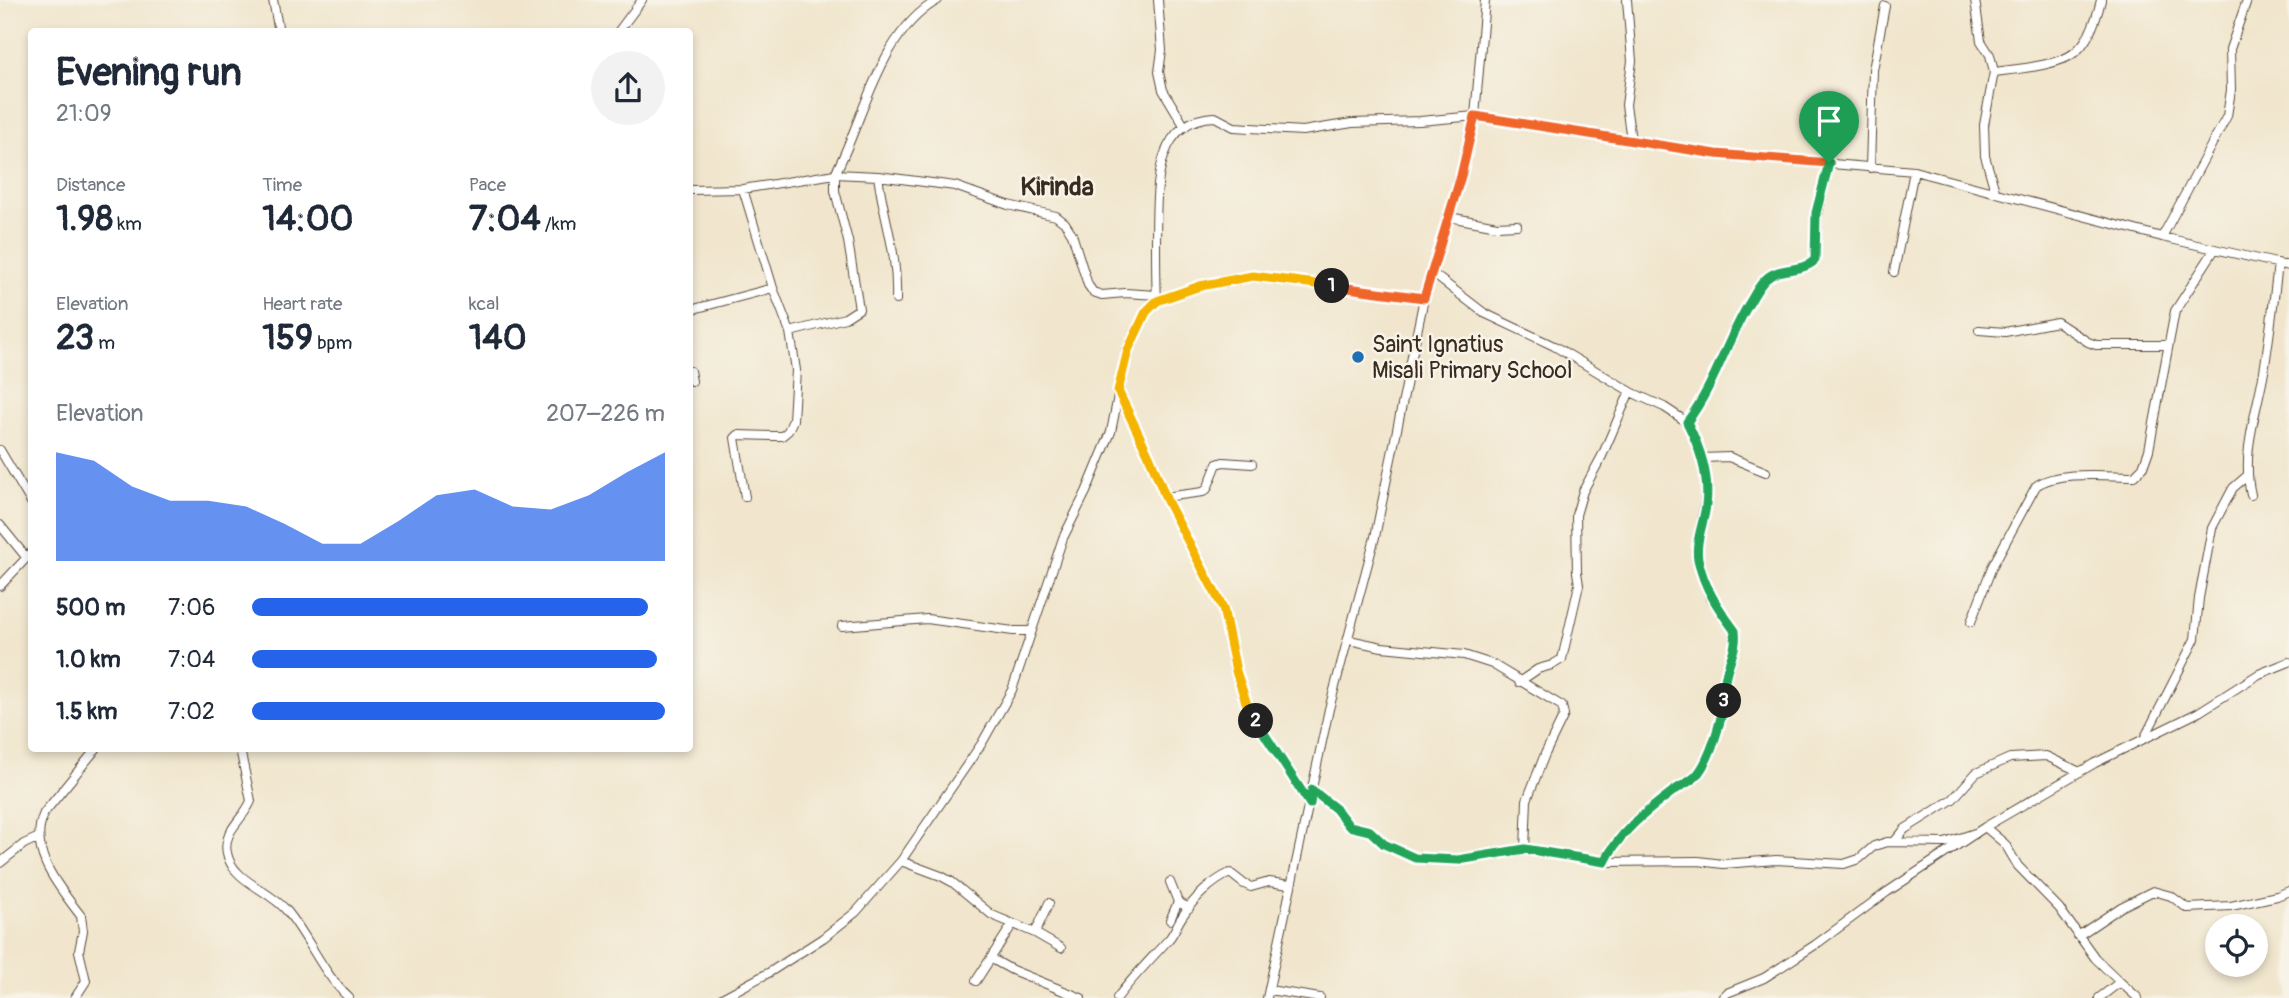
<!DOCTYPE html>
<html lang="en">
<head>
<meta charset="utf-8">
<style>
  :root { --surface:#fff; --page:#f2f2f3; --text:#1f2937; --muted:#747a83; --accent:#2563eb }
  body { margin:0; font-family:Pangolin,sans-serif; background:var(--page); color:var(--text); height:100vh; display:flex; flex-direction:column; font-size:26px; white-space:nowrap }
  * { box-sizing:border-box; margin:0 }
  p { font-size:23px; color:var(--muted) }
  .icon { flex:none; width:38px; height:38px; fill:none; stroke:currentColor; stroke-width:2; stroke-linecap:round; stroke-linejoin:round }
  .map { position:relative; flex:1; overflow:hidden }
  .drawer { position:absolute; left:28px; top:28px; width:665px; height:724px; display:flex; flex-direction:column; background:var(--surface); border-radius:7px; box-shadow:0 4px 10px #0003 }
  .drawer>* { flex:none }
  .buttons { position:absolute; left:2205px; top:914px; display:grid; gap:14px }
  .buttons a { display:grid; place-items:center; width:63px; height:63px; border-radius:50%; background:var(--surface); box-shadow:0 4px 10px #0003; font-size:35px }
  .pin { position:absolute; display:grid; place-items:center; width:60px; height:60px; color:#fff; margin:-72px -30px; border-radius:50% 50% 50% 0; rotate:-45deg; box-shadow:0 0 7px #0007 }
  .pin .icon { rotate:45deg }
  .km { position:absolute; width:35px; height:35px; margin:-18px; border-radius:50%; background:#222; color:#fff; font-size:19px; line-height:35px; text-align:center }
  .round { display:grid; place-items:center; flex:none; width:74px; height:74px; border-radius:37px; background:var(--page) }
  .summary { display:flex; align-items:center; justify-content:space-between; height:119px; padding:0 28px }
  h1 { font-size:38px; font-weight:700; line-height:52px }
  .stats { display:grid; grid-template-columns:repeat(3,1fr); gap:10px; height:119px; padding:7px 28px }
  .stats div { display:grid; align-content:center }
  .stats b { font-size:35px; font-weight:700 }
  .stats small { font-size:19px; font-weight:400 }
  .stats p { font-size:19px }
  .chart { height:196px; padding:14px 28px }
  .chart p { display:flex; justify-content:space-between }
  .chart svg { width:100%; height:126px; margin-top:7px; fill:var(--accent); opacity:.7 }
  ul { padding:0 28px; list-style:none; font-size:23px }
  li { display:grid; grid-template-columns:112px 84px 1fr; align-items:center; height:52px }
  li i { height:18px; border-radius:9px; background:var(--accent) }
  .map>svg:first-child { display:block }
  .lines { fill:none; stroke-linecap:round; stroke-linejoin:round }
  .street-casing { stroke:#564638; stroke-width:10 }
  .street { stroke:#fff; stroke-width:8 }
  .split-1-casing { stroke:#fff; stroke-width:14 }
  .split-2-casing { stroke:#fff; stroke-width:14 }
  .split-3-casing { stroke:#fff; stroke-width:14 }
  .split-4-casing { stroke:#fff; stroke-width:14 }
  .split-1 { stroke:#f0652b; stroke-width:9 }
  .split-2 { stroke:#f5b400; stroke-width:9 }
  .split-3 { stroke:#22a559; stroke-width:9 }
  .split-4 { stroke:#22a559; stroke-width:9 }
  .poi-dot { fill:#1f6fb2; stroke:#f7f3e8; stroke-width:2.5 }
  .labels { text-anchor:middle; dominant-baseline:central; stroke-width:5; stroke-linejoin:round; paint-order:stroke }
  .poi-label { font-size:23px; fill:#3b2a1e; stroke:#f7f3e8; text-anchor:start }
  .quarter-label { font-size:26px; font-weight:bold; fill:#3b2a1e; stroke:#f7f3e8 }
</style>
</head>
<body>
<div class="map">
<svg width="2289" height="998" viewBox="0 0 2289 998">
  <rect width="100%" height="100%" fill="#f7f3e8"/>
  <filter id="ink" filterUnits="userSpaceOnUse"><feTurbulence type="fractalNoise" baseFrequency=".0143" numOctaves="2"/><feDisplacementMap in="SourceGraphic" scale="14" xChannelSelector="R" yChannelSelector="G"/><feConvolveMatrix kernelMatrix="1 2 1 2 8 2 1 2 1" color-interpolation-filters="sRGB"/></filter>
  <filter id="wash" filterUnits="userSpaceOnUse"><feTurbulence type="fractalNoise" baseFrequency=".00686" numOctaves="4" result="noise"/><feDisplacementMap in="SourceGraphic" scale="28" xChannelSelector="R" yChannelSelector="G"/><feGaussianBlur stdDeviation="1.57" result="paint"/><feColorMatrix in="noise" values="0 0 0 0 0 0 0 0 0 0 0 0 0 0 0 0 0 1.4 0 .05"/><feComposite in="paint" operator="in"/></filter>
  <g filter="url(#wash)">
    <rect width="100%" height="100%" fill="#f1e6cd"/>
  </g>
  <g filter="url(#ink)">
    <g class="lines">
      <g class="street-casing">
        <path id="street" d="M273,0L279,32
          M1158,0L1162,50L1159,72L1163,90L1185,127
          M1627,0L1632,61L1626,105L1631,140
          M1975,0L1981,41L1990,55L1994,72L1984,125L1985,156L1995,191
          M618,32L642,0
          M1994,72C2015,69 2058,66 2074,53C2089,42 2097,17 2101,0
          M1870,168L1873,70L1885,6
          M878,176C884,221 898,252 896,300
          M743,189L773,288L790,332L796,370L793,420L788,431L782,436H772L738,435L735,438L745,497
          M690,190L743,189L835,174C864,119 879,33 938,0
          M1449,217L1497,226L1517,225
          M2162,237L2227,116L2231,90L2230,49L2247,0
          M1894,272L1914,171
          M1432,273L1484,313L1554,346L1633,393L1664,407L1687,422L1702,458L1707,492L1697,545L1698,559L1710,597L1735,631C1738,650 1728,664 1725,683C1724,690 1725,697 1724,704C1721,725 1712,752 1701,770C1694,780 1684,784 1675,790C1648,809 1619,832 1605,862
          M1157,301C1156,281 1156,261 1156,242C1157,196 1151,119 1215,117L1234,127L1303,131L1352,123L1420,121L1475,116L1716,154L1914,171L2162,237L2289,266
          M690,310L773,288
          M1979,330L2005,332L2057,322L2088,342L2096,345H2167
          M790,332L845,318L859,309L848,241L835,191V174L878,176L955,186L1008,205L1056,216L1065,223L1072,234L1088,285L1093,292L1102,295L1125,293L1157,295
          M690,371L692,381
          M1118,391L1150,458L1167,501L1223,608L1235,671L1248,708L1310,804
          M1687,422C1715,385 1726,341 1750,302C1755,294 1759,285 1766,279C1779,266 1802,273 1815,260L1817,213L1829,163
          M0,450L32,504
          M1702,458L1729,457L1766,472
          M2251,495C2241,453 2257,412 2264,371C2270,335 2274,299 2278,263
          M1165,497L1203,492L1207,489L1217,464L1223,462L1252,464
          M0,525L26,557
          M0,586L32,552
          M1971,622L1992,567L2036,486C2058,470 2107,476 2134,476L2143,467L2149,450L2175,311L2215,249
          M842,626L927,619L1013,631H1030
          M1349,640L1382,647L1464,655L1492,664L1562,706L1564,715L1545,754L1527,800L1525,849
          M1519,682L1538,669L1552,665L1562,659L1579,585L1577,572L1576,515L1583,491L1602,456L1630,391
          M2145,737L2195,639L2199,598L2212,528L2233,488L2248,475
          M240,749L251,801C244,819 222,831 227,853C232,881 270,890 287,911C310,939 322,973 349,998
          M1312,790L1336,809L1349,826L1370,831L1384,843L1415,858L1458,860L1525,849L1605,862L1698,861L1723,864L1776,860L1844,864L1859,859L1874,846L1887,842L1945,843L1975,833
          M1985,827L2005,844L2018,866L2059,908L2095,958L2120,982L2099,998
          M1894,842L1905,829L1953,799L1976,773L2010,758L2046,756L2080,772
          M901,861L941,876L952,882L992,915L1035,933L1061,948
          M0,863L24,844L37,838
          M1170,882L1178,902L1189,908
          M1170,920L1178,902
          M1035,933L1049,903
          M2078,936L2121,907L2153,891L2171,896L2187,908L2231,906L2277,896L2289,891
          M992,959L1012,970L1081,998
          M976,981L1012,925
          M2120,982L2138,998
          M1269,990L1320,998
          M75,998L86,981L79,951L83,931L81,916C59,887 27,851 44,813L96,749
          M722,998L770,972L823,938L856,912L901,861L982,743L1012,690L1063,538L1086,492L1111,432L1127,350L1146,312L1157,301L1200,286L1253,277L1424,298
          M1117,998C1133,977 1151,959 1168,940C1174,934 1177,924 1182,917C1193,899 1212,881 1230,873L1244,884L1251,887L1269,882L1290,885
          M1267,998L1329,709L1375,537L1424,298L1461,175L1475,116L1485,0
          M1722,998L1727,993L1764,978L1815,945L1887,892L1985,827L2095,763L2199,712L2259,674L2289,662"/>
      </g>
      <use href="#street" class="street"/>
    </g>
  </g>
  <g class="lines" filter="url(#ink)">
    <g class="split-1-casing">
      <path id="split-1" d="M1332,286L1424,298L1461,176L1475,116L1716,154L1829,163"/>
    </g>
    <g class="split-2-casing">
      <path id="split-2" d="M1256,721L1248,708L1236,671L1223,608L1167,501L1150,458L1118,391L1128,350L1146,312L1157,301L1200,286L1253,276L1332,286"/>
    </g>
    <g class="split-3-casing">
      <path id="split-3" d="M1256,721L1310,804L1312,790L1336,809L1349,826L1370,831L1384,844L1415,858L1458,860L1525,849L1605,862C1619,832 1646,812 1672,792C1679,787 1688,783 1695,777C1710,762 1721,722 1724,701"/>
    </g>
    <g class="split-4-casing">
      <path id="split-4" d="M1724,701C1724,692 1724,681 1727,671C1731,656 1737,647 1735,631C1718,608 1704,588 1698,559C1695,541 1704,523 1706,505C1710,476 1700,448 1687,422C1715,385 1726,341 1750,302C1755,294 1759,285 1766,279C1779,266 1802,273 1815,260L1816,213L1829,163"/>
    </g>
    <use href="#split-1" class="split-1"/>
    <use href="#split-2" class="split-2"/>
    <use href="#split-3" class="split-3"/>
    <use href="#split-4" class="split-4"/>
  </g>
  <circle class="poi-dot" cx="1358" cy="357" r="7"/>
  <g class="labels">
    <g class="poi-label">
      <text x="1372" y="344">Saint Ignatius<tspan x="1372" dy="26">Misali Primary School</tspan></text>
    </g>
    <g class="quarter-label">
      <text x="1057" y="187">Kirinda</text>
    </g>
  </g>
</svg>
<div class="buttons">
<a><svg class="icon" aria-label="locate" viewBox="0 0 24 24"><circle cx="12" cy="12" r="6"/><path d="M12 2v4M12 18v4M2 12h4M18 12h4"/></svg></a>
</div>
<div class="pin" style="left:1829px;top:163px;background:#1e9e55"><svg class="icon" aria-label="arrive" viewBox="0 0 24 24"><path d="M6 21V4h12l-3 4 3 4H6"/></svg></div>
<b class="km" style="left:1332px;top:286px">1</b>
<b class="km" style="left:1256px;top:721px">2</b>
<b class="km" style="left:1724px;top:701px">3</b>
<section class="drawer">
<div class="summary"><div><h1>Evening run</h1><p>21:09</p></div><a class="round"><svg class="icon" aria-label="share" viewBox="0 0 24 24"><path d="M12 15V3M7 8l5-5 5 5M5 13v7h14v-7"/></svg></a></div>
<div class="stats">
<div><p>Distance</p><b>1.98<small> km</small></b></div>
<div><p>Time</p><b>14:00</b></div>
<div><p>Pace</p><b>7:04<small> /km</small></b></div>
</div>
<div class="stats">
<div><p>Elevation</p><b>23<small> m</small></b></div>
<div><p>Heart rate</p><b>159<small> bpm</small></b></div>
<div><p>kcal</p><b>140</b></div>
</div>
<div class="chart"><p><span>Elevation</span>207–226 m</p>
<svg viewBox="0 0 160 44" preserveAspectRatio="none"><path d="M0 44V6L10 9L20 18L30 23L40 23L50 25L60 31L70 38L80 38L90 30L100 21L110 19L120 25L130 26L140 21L150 13L160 6V44z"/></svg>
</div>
<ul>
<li><b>500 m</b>7:06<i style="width:96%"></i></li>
<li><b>1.0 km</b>7:04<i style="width:98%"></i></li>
<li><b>1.5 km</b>7:02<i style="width:100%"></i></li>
</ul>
</section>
</div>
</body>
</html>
